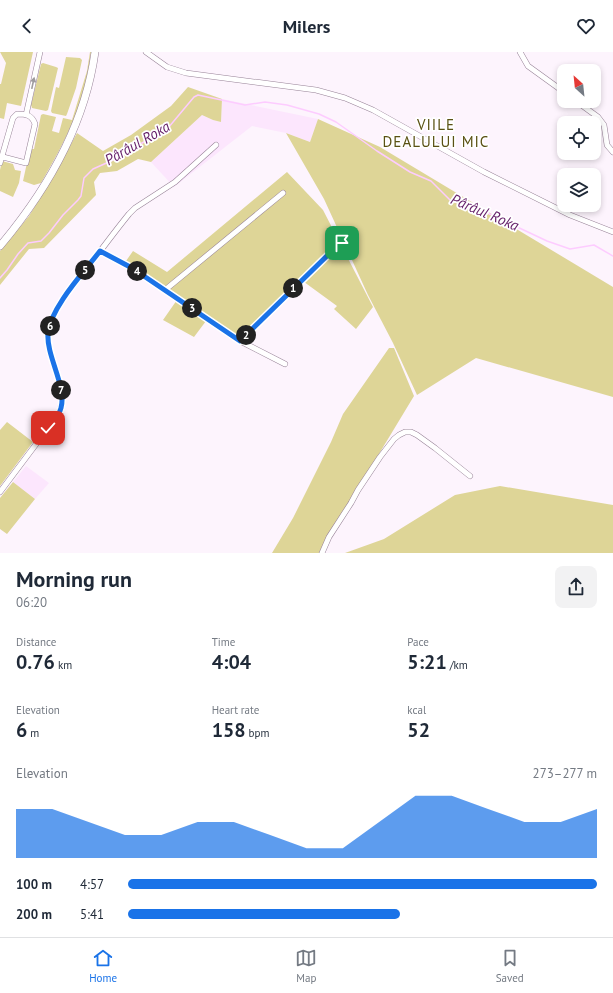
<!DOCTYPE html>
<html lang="en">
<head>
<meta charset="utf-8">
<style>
  :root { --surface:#fff; --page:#f2f2f3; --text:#1f2937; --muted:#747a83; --line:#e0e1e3; --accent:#1a73e8 }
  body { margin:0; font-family:"PT Sans",sans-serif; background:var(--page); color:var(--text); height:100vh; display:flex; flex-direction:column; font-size:15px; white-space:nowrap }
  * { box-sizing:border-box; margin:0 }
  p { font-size:13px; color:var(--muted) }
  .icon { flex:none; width:22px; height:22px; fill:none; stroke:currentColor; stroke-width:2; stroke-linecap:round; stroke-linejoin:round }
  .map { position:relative; height:501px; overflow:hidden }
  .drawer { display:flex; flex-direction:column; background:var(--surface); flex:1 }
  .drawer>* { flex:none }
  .needle { width:26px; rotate:333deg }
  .tools { position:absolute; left:557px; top:12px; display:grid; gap:8px }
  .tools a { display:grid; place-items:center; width:44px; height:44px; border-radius:8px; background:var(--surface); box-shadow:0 2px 6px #0003; font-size:20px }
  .pin { position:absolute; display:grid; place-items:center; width:34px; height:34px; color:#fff; margin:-17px; border-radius:8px; box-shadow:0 2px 6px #0006 }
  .km { position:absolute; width:20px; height:20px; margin:-10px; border-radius:50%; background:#222; color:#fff; font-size:11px; line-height:20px; text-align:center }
  .round { display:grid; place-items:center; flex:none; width:42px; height:42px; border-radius:8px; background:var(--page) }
  .head { display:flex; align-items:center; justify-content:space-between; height:68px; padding:0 16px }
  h1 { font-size:22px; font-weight:800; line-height:30px }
  .figures { display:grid; grid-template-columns:repeat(3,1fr); gap:6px; height:68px; padding:4px 16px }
  .figures div { display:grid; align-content:center }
  .figures b { font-size:20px; font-weight:800 }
  .figures small { font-size:11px; font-weight:400 }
  .figures p { font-size:11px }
  .chart { height:112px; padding:8px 16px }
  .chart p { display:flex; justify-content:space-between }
  .chart svg { width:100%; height:72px; margin-top:4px; fill:var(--accent); opacity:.7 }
  ul { padding:0 16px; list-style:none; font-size:13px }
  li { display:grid; grid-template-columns:64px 48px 1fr; align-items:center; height:30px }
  li i { height:10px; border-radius:5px; background:var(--accent) }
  header { display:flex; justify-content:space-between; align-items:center; height:52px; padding:0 16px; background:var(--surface); font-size:18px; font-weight:800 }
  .tabs { display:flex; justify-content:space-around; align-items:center; height:56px; border-top:1px solid var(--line); background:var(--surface); font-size:11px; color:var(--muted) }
  .tabs a { display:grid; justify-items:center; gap:2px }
  .tabs .current { color:var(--accent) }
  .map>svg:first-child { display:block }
  .built { fill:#fce6fd }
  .green { fill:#ded597 }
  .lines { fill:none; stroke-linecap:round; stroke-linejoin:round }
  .stream { stroke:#fdccff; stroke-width:1.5 }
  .street-casing { stroke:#978297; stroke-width:6 }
  .secondary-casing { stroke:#978297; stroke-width:8 }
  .street { stroke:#fff; stroke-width:5 }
  .secondary { stroke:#fff; stroke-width:7 }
  .oneway { fill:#9e9b9e }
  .route-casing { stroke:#fff; stroke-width:8 }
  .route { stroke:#1a73e8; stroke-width:5 }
  .labels { text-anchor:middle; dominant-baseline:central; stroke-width:3.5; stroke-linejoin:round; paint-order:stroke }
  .neighbourhood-label { font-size:15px; letter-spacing:1px; fill:#5a5113; stroke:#fff }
  .water-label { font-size:15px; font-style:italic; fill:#641f69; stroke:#fff }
</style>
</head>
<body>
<header><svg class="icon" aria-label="back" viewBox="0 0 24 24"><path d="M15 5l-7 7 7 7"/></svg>Milers<svg class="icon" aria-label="heart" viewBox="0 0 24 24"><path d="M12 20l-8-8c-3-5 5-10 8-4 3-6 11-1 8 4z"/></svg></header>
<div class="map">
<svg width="613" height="501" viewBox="0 0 613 501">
  <rect width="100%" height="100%" fill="#fdf4fd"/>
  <path class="built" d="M222,47L318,67L310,90L286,81L252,74L174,135L151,110L202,63L213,68L221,70Z
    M26,414L49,431L35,447L13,430Z"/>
  <path class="green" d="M0,0H33L21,54L7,51L4,67L0,66V32H1L6,11Z
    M90,0H91C87,48 65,90 41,131L34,133L23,129L30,97H34L41,63L43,62L56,65L52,79L59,81L63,66L72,68L87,19Z
    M66,5L80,6L82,8L76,36L67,62L66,64L52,61L51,59L56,35L59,36Z
    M43,11L56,15L58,16L48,58L46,59L32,56L31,53L41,12Z
    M188,35L222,47L221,70L213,68L202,63L151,110L138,107L117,119L100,121L94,130L96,143L44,196L29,197L0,233V199L29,164L54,123L77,81L103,99L131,83L171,54Z
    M318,67L380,95L613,235V345L476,306L417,343L393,291L368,243L324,147L286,81L310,90Z
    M2,109L13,112L15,118L21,119L19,131L13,145L0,139V118Z
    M287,120L323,158L373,255L356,277L334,257L337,254L300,227L239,285L209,265L194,285L163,268L179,245L126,209L133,199L167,220Z
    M389,296H394L414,344L319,501H272L293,466L331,390L343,362Z
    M7,370L33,390L0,434V378Z
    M13,430L35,447L7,482L0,477V446Z
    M500,434L613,453V501H345L384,487L455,443Z"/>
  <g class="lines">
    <path class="stream" d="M0,226L7,218L18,202L28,191L41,189L49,181L63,163L78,148L81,144L84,126L93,117L111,109L168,76L194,45L198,43L245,53L265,50L287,53L319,62L336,70L377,99L410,120L431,129L451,149L477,156L547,189L570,197L594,193L613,204"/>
    <g class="street-casing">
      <path id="street" d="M146,0L167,15L186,21L316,38L345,46L373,58L484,120L570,163L613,180
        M520,0L528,14L564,40
        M576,49L598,65L604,73L607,93L613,100
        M26,63L40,0
        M0,111L13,66L17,62C26,62 32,63 35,72L26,111L3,105
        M100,199L132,216L240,289L285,312
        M165,238L283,141
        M240,289L334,197L342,191
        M0,440L58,363C70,337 48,310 48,283C48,260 78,228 92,210C104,194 116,178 129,162L135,156L175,130L216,93
        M322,501L329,485L351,451L358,438L380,405L394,387L399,383L405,380H411L417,383L435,396L470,424"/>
    </g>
    <g class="secondary-casing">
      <path id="secondary" d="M0,194C47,138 85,73 95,0"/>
    </g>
    <use href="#street" class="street"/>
    <use href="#secondary" class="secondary"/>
  </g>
  <defs><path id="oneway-solid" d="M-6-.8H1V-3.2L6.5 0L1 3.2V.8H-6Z"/></defs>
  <use class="oneway" href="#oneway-solid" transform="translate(33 31) rotate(-78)"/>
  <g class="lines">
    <g class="route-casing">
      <path id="route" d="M48,376C53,370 59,364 61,356C67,334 46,304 48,281C51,255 84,220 100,199L132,216L240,289L334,197L342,191"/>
    </g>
    <use href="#route" class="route"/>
  </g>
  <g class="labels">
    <g class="neighbourhood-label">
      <text x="436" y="72">VIILE<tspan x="436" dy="17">DEALULUI MIC</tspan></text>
    </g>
    <g class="water-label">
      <text transform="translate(137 91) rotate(-30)">Pârâul Roka</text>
      <text transform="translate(485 160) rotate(23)">Pârâul Roka</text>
    </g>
  </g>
</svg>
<div class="tools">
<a><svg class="needle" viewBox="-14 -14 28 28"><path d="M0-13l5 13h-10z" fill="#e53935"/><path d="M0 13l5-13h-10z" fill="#747a83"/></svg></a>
<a><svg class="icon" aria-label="locate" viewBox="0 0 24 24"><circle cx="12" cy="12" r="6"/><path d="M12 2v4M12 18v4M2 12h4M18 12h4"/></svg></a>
<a><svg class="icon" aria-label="layers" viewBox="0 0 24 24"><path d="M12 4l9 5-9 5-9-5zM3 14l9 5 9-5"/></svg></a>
</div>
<div class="pin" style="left:342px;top:191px;background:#1e9e55"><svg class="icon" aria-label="arrive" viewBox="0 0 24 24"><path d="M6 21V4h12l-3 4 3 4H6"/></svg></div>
<div class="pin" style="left:48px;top:376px;background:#d93025"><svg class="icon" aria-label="check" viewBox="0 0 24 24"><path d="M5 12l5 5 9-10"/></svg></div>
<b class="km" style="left:293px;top:236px">1</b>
<b class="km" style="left:246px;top:283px">2</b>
<b class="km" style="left:192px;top:256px">3</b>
<b class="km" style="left:137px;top:219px">4</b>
<b class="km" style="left:85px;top:218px">5</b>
<b class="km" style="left:50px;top:274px">6</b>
<b class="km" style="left:61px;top:338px">7</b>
</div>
<section class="drawer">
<div class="head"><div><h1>Morning run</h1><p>06:20</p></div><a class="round"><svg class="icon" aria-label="share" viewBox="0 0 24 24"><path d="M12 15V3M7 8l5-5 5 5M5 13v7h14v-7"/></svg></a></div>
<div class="figures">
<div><p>Distance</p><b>0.76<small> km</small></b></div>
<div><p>Time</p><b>4:04</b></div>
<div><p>Pace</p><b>5:21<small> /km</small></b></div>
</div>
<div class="figures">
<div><p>Elevation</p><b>6<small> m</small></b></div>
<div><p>Heart rate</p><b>158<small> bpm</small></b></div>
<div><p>kcal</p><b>52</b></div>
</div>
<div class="chart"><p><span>Elevation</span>273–277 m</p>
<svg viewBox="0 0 160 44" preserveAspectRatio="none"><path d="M0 44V14L10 14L20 22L30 30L40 30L50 22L60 22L70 30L80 38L90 38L100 22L110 6L120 6L130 14L140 22L150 22L160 14V44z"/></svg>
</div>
<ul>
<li><b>100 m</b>4:57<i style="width:100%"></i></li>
<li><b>200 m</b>5:41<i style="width:58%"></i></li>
</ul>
</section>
<nav class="tabs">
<a class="current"><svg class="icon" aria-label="home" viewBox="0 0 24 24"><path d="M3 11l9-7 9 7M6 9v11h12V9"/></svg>Home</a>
<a><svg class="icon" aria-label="map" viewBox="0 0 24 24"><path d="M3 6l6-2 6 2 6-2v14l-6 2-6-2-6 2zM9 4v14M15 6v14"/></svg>Map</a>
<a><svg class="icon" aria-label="saved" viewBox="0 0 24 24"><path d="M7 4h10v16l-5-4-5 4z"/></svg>Saved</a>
</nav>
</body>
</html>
